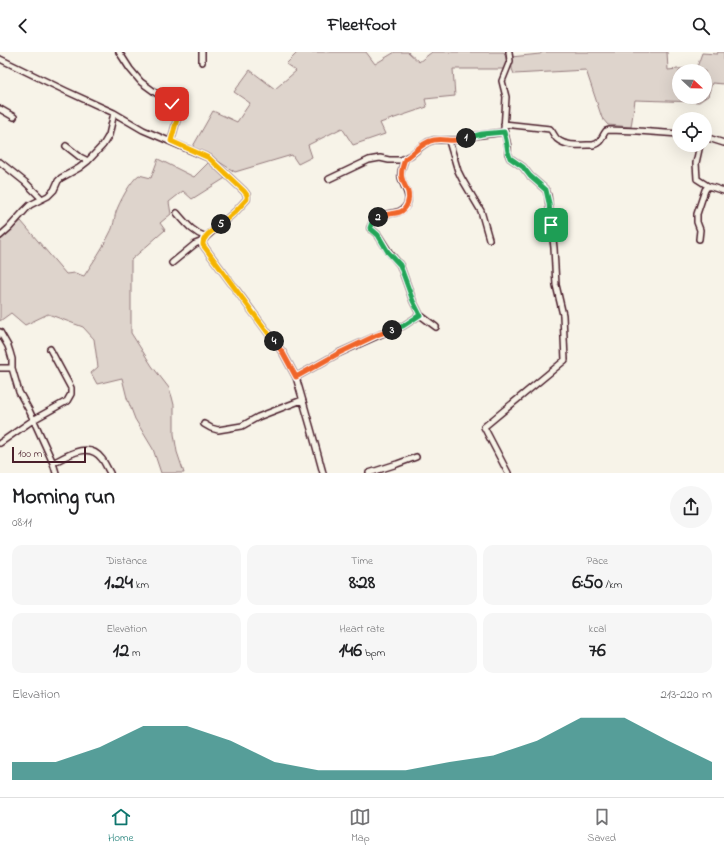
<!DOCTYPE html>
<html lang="en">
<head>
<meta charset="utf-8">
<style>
  :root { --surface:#fff; --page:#f6f6f6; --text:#202124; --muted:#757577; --line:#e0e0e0; --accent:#0f766e }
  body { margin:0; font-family:"Indie Flower",sans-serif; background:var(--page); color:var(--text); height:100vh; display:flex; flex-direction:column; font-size:15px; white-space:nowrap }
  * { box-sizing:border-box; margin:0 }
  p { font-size:13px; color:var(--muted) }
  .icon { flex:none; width:22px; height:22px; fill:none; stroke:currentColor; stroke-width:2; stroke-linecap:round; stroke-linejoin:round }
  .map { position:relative; height:421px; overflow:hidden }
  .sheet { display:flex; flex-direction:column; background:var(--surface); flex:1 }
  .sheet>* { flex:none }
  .needle { width:26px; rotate:112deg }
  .buttons { position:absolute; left:672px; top:12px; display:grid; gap:8px }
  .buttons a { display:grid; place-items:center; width:40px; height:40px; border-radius:50%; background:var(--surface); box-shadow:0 4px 16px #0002; font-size:20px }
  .scale { position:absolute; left:12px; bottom:10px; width:74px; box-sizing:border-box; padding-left:4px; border:2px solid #4a1f2b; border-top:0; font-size:11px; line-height:14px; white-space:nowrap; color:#4a1f2b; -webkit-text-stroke:3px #f7f3e8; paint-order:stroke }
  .pin { position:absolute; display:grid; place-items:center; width:34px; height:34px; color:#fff; margin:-17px; border-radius:8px; box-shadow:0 2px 6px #0006 }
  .km { position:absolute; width:20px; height:20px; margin:-10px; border-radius:50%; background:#222; color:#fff; font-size:11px; line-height:20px; text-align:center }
  .round { display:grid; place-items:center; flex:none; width:42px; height:42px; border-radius:21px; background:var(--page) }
  .summary { display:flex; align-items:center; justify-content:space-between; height:68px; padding:0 12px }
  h1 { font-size:22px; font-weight:800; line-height:30px }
  .metrics { display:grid; grid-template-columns:repeat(3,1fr); gap:6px; height:68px; padding:4px 12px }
  .metrics div { display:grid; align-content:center; border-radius:10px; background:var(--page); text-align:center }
  .metrics b { font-size:20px; font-weight:800 }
  .metrics small { font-size:11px; font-weight:400 }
  .metrics p { font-size:11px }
  .chart { height:112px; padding:8px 12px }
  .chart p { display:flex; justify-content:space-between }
  .chart svg { width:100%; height:72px; margin-top:4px; fill:var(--accent); opacity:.7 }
  header { display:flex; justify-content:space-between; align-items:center; height:52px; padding:0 12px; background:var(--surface); font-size:18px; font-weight:800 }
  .tab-bar { display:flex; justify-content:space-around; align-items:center; height:56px; border-top:1px solid var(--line); background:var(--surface); font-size:11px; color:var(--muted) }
  .tab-bar a { display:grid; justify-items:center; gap:2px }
  .tab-bar .current { color:var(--accent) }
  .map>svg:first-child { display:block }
  .green { fill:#ded4cc; stroke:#947a7c; fill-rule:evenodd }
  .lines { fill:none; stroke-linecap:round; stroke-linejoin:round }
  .minor-casing { stroke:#4a1f2b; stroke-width:8 }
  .minor { stroke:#f7f3e8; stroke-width:5 }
  .split-1-casing { stroke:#fff; stroke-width:8 }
  .split-2-casing { stroke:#fff; stroke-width:8 }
  .split-3-casing { stroke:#fff; stroke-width:8 }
  .split-4-casing { stroke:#fff; stroke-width:8 }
  .split-5-casing { stroke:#fff; stroke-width:8 }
  .split-6-casing { stroke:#fff; stroke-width:8 }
  .split-1 { stroke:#22a559; stroke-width:5 }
  .split-2 { stroke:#f0652b; stroke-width:5 }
  .split-3 { stroke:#22a559; stroke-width:5 }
  .split-4 { stroke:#f0652b; stroke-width:5 }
  .split-5 { stroke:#f5b400; stroke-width:5 }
  .split-6 { stroke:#f5b400; stroke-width:5 }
</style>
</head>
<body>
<header><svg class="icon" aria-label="back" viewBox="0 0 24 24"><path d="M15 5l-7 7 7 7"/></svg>Fleetfoot<svg class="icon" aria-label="search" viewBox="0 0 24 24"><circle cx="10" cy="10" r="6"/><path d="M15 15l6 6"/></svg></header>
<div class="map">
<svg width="724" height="421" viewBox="0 0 724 421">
  <rect width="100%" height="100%" fill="#f7f3e8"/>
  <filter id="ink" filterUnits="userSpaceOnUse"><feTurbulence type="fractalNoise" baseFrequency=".025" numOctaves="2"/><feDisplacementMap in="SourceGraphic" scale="8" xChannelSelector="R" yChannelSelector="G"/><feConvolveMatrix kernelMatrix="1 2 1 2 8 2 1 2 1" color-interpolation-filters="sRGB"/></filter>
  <g filter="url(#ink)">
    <path class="green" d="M298,0H366L375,12L395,0H408L419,10L432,0H504L506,6L507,17H453L455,44L425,47L427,55L380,71L385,82L353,93L342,76L308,93L312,105L298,112L292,103L235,120L213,106L192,96L213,59L237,70L250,51L234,40L250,18L275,37L296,19L286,12Z
      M543,0H667L668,18L697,15L702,1L717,2L718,0H724V32L712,31L708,44L699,50L635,48L631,75L608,73L602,66L586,18L514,22L512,17L511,5L540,2ZM679,19H705V45H679Z
      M158,107L194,125L209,110L218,116L227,125L192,147L183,139L169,150L171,162L160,171L165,178L131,208V281L152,314L169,336L172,345L174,353V382L177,400L184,421H161L153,397L135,367L127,346L122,326L97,332L91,321L98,315L94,287L83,275L48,262L25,273L11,261L0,269V188L21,169L66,222L75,221L84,224C93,210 103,196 110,181C114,174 114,167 116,160C119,151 131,128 139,123L151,126Z"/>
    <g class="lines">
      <g class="minor-casing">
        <path id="minor" d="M119,0L130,17L141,30L178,57L179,60L171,89
          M0,7L66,39L114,61L109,83L103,93L88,109L79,116L61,126L58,129L54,138L48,144L30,153L25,158L9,176L0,184
          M202,10V0
          M0,57L14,65
          M114,61L143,78L209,106L244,139L247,143V147L236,159L206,185L203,189V193L283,301L296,325L311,377L323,421
          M504,72L550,77C553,80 554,84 557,87C566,95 582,93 593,93C602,91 601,85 606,79L609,78L638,79L679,82
          M705,85L724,91
          M449,89L458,119L462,127L481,159L489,187
          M700,93L696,111L697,127L708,134
          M66,94L80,105L88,109
          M405,107C403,113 400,119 401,125C403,135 411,142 407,152C400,168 377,154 370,176L378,183L389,200L400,213L413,249L420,263L436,275
          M0,110L25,130L42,147
          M329,127L369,108L380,106L389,108H401L411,103L422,94L428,90L434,88H459L473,84L504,80
          M177,161C186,171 192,180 206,185
          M699,187L700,178L697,170V162L705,138L708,134L724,139
          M172,211L195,192L203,189
          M0,280L8,294L10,300L12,307V316L19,340L29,358L53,411L56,421
          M0,316H12
          M296,325L339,301L361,291L388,279L403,274L420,263
          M204,372L211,376L218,378L242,374L258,365L302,348
          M0,391L33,368L67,349L71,342V336L50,297
          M53,411C68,403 89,389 102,407C105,411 107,416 110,421
          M369,421L397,412L416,405
          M508,421L484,375L565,308L563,263L556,233L554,196L548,144L546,138L530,124L523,115L510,106L508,101V95L504,77L505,62L506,45L502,29L510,9L509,0"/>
      </g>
      <use href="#minor" class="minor"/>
    </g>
  </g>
  <g class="lines" filter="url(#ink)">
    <g class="split-1-casing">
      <path id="split-1" d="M466,86L482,82L504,80L506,88L508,100L510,106L523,115L530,124L546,138L549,151L551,173"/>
    </g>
    <g class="split-2-casing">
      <path id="split-2" d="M378,165C385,162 393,162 400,160C407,157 410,147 408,140C406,135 403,131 402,126C400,120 403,113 405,107C415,101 422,90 434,88C445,86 456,91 466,86"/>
    </g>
    <g class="split-3-casing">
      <path id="split-3" d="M378,165L372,170L370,176L378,183L388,200L400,213L413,249L420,263L403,274L392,278"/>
    </g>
    <g class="split-4-casing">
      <path id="split-4" d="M274,289L283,301L296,325L339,301L377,283L392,278"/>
    </g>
    <g class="split-5-casing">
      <path id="split-5" d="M221,172C214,178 202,184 203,193L274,289"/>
    </g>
    <g class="split-6-casing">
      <path id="split-6" d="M172,52L178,57L179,60L171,89L209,106L244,139L247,143V147L236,159L221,172"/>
    </g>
    <use href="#split-1" class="split-1"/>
    <use href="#split-2" class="split-2"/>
    <use href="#split-3" class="split-3"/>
    <use href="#split-4" class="split-4"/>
    <use href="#split-5" class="split-5"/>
    <use href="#split-6" class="split-6"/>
  </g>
</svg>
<div class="buttons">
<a><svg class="needle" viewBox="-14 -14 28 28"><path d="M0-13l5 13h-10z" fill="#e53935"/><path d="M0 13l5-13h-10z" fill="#757577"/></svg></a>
<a><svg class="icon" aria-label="locate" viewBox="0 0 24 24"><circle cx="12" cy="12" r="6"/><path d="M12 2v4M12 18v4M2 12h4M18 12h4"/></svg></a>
</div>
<div class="scale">100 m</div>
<div class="pin" style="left:551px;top:173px;background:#1e9e55"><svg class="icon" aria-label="arrive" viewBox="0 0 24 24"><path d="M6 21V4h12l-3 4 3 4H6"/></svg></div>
<div class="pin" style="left:172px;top:52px;background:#d93025"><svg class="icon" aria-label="check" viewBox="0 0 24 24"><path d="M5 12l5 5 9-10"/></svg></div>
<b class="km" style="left:466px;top:86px">1</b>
<b class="km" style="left:378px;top:165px">2</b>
<b class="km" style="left:392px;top:278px">3</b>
<b class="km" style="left:274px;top:289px">4</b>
<b class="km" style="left:221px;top:172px">5</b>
</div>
<section class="sheet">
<div class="summary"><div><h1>Morning run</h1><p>08:11</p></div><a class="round"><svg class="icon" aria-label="share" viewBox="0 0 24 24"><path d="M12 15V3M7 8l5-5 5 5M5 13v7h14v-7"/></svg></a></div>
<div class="metrics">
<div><p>Distance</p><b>1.24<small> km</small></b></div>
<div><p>Time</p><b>8:28</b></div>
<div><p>Pace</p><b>6:50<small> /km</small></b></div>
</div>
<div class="metrics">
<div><p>Elevation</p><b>12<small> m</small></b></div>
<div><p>Heart rate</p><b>146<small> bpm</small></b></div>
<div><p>kcal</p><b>76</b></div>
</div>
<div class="chart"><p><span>Elevation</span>213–220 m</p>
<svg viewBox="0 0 160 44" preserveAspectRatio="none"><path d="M0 44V33L10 33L20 24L30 11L40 11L50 20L60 33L70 38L80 38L90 38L100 33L110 29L120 20L130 6L140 6L150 20L160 33V44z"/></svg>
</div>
</section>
<nav class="tab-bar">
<a class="current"><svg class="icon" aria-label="home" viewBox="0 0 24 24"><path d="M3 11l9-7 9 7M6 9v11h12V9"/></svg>Home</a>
<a><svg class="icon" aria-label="map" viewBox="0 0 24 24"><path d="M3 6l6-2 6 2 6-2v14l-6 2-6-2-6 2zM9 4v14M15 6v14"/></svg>Map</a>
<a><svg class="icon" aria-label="saved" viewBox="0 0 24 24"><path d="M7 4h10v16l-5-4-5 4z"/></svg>Saved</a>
</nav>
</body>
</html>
